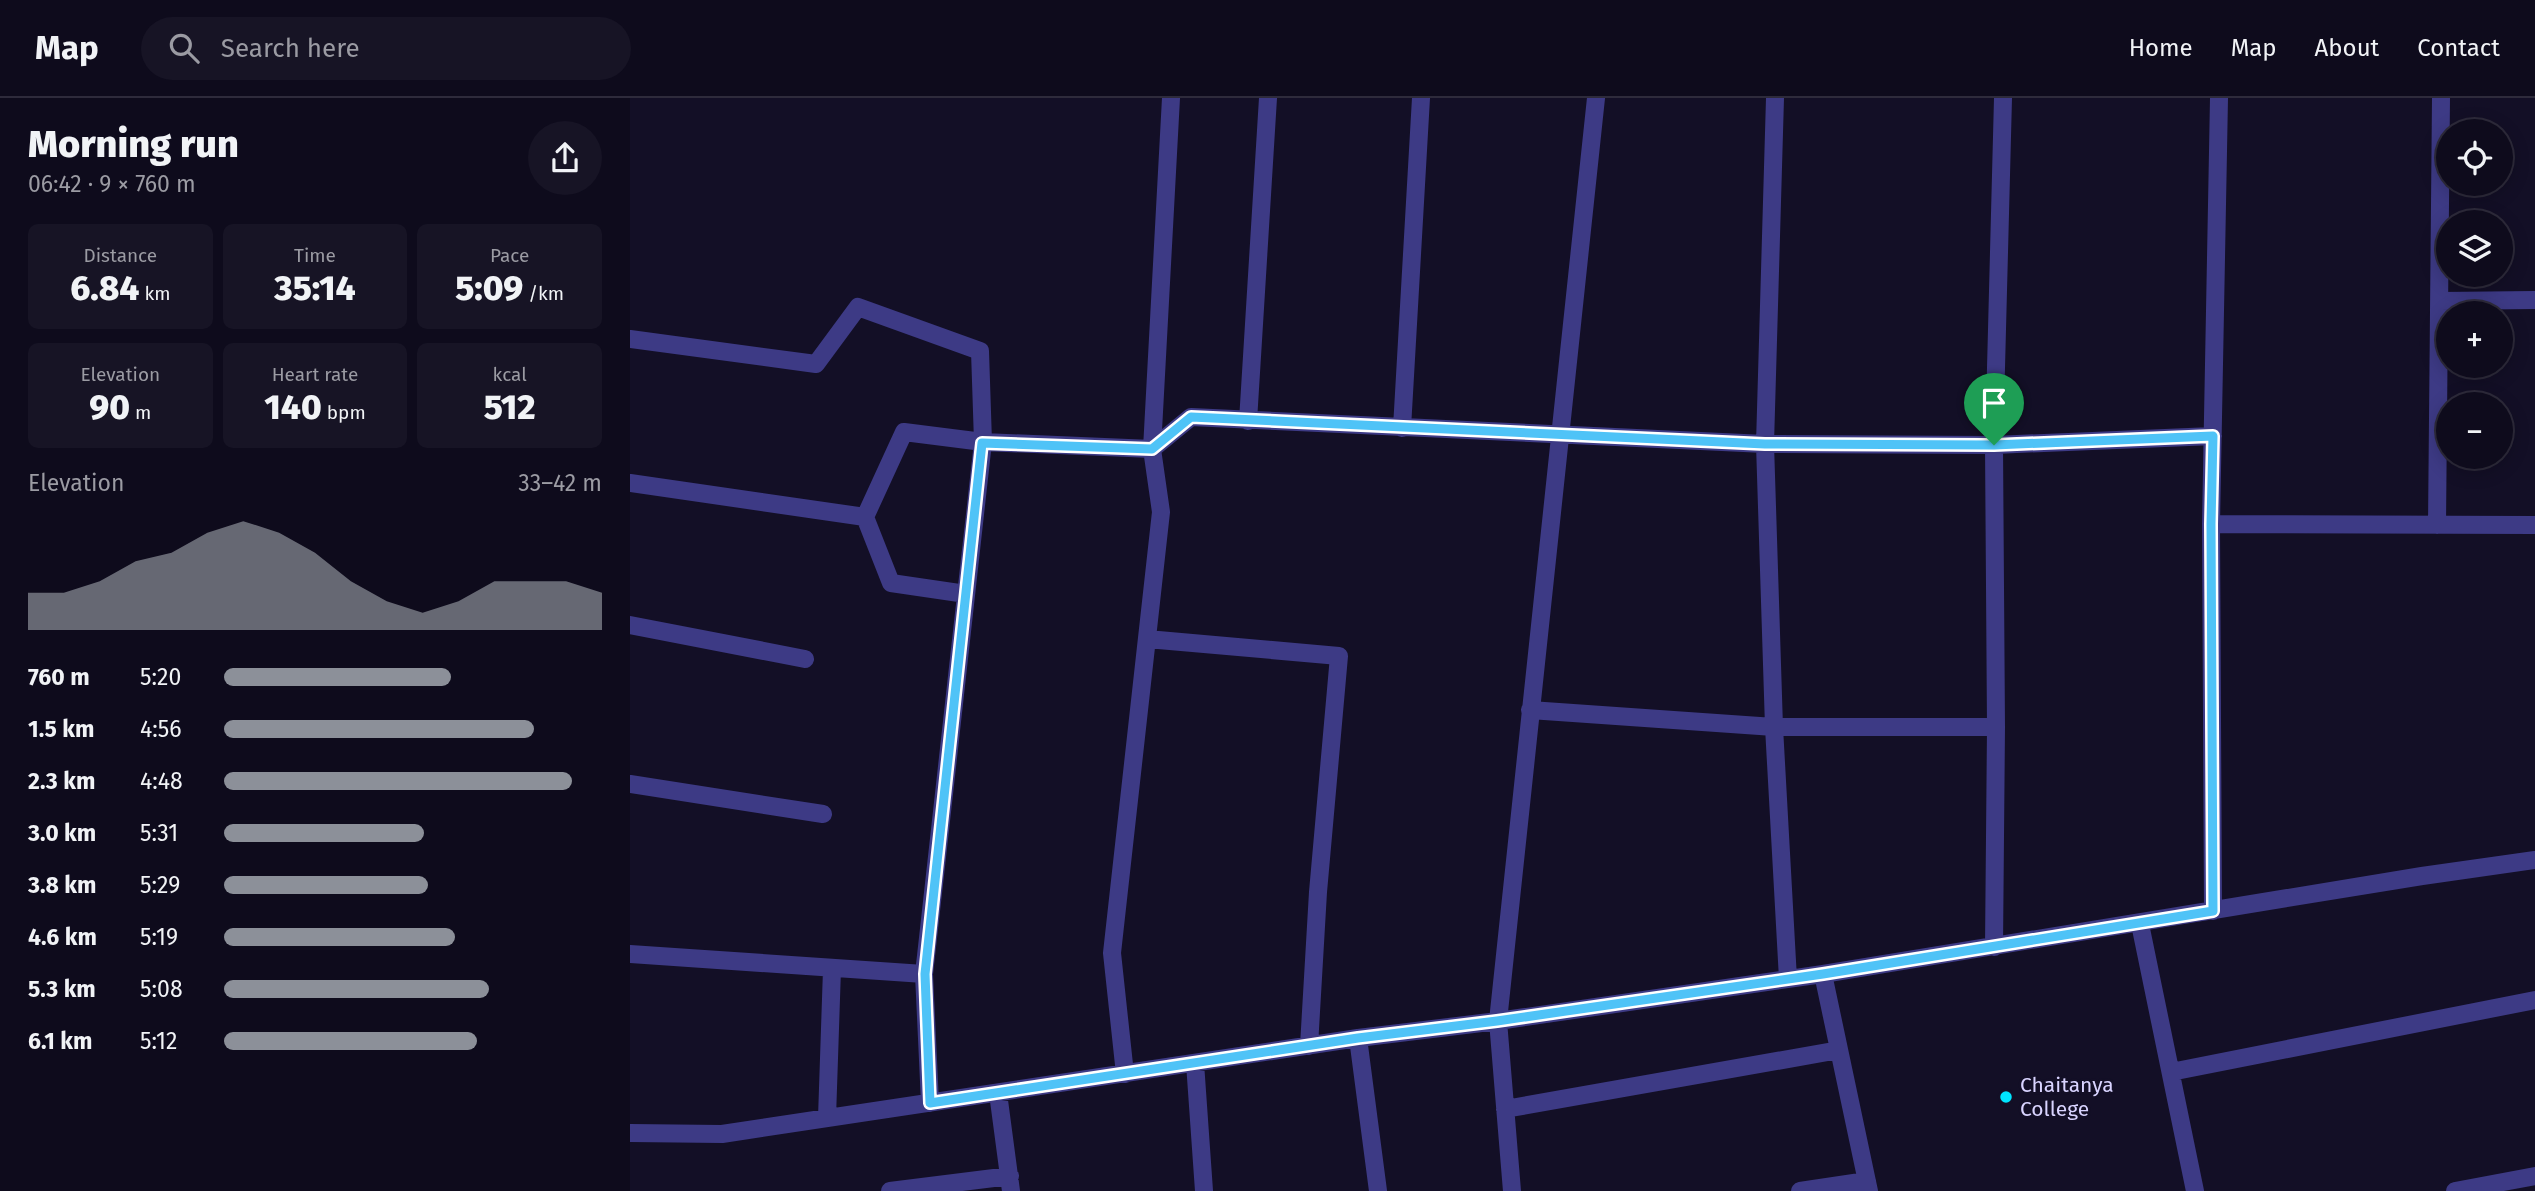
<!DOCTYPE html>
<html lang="en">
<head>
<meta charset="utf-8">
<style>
  :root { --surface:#0e0b1c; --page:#171425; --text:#f1f3f6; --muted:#9b9ba3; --line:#2e2b3b; --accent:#8c9099 }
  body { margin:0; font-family:"Fira Sans",sans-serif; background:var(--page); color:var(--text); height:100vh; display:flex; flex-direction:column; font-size:26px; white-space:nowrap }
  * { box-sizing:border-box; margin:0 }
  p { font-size:23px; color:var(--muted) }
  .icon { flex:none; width:38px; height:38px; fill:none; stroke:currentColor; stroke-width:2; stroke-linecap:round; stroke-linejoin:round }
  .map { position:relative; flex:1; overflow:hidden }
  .sheet { display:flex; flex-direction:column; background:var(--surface); width:630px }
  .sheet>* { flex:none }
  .controls { position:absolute; left:1806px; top:21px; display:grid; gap:14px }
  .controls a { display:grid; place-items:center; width:77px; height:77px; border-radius:50%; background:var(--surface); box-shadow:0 4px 18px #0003,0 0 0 2px var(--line); font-size:35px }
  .pin { position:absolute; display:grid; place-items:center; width:60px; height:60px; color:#fff; margin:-72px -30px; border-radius:50% 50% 50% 0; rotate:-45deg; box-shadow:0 0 7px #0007 }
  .pin .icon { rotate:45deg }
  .round { display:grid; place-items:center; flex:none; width:74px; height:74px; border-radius:37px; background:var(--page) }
  .headline { display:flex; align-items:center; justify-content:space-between; height:119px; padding:0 28px }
  h1 { font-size:38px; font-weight:800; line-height:52px }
  .stats { display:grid; grid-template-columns:repeat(3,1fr); gap:10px; height:119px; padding:7px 28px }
  .stats div { display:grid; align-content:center; border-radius:10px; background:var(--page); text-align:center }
  .stats b { font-size:35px; font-weight:800 }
  .stats small { font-size:19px; font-weight:400 }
  .stats p { font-size:19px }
  .chart { height:196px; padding:14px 28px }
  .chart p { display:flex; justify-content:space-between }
  .chart svg { width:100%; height:126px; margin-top:7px; fill:var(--accent); opacity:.7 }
  ul { padding:0 28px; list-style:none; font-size:23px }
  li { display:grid; grid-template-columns:112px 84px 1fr; align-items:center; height:52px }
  li i { height:18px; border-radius:9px; background:var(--accent) }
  header { display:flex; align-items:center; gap:42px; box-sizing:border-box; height:98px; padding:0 35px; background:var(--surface); border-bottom:2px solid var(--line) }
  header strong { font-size:33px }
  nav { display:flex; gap:38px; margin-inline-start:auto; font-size:24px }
  .search { width:490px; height:63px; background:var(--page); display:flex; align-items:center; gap:18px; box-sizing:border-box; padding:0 24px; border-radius:38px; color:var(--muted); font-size:26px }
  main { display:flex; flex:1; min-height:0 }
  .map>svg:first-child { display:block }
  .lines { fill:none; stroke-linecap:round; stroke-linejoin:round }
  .minor { stroke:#3d3a85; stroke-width:18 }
  .route-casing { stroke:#fff; stroke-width:14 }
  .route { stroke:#4fc3f7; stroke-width:9 }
  .poi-dot { fill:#00e5ff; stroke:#130f26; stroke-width:2.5 }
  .labels { text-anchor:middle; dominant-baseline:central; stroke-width:5; stroke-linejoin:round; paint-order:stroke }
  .poi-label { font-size:21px; fill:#d9d4ff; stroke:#130f26; text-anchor:start }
</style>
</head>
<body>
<header>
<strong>Map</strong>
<div class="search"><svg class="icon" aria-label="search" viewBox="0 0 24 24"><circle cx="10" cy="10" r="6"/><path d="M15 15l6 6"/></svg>Search here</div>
<nav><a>Home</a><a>Map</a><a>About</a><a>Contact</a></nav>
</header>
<main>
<section class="sheet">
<div class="headline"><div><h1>Morning run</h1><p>06:42 · 9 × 760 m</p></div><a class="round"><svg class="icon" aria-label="share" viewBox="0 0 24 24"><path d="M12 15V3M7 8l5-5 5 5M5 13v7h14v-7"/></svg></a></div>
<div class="stats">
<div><p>Distance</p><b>6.84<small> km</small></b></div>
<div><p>Time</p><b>35:14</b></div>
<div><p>Pace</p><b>5:09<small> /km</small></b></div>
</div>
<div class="stats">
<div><p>Elevation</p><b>90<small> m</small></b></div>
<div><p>Heart rate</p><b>140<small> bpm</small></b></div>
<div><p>kcal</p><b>512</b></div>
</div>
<div class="chart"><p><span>Elevation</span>33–42 m</p>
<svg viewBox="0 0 160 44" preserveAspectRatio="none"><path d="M0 44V31L10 31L20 27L30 20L40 17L50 10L60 6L70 10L80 17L90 27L100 34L110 38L120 34L130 27L140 27L150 27L160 31V44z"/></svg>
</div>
<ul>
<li><b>760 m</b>5:20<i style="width:60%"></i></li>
<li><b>1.5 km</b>4:56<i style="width:82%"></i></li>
<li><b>2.3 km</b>4:48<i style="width:92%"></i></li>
<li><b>3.0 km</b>5:31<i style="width:53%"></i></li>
<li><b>3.8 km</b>5:29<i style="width:54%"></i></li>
<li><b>4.6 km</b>5:19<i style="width:61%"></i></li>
<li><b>5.3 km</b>5:08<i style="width:70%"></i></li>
<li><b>6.1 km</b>5:12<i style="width:67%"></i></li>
</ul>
</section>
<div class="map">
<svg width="1905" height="1093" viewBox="0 0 1905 1093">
  <rect width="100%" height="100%" fill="#130f26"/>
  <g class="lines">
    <path class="minor" d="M1145,0L1135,346L1144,629L1158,881
      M1810,203L1905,202
      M0,241L186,266L228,209L350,253L353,344L522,351L561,319L1135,346L1364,347L1583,338
      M618,323L638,0
      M772,330L791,0
      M0,385L235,419L261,485L336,496
      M235,419L274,334L353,344L294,876L300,1005
      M1581,426L1905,427
      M1807,427L1811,0
      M0,527L175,561
      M517,541L709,558L688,794L679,948
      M900,612L1144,629H1366
      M0,686L193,716
      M1583,813L1581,426L1589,0
      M1510,826L1565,1093
      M1364,849L1366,629L1364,347L1373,0
      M0,856L294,876
      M1193,876L1239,1093
      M728,940L748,1093
      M565,965L574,1093
      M1541,974L1905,902
      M495,976L482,855L531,414L522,351L541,0
      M368,995L381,1093
      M875,1011L1209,952
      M197,1020L202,871
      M0,1035L92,1036L728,940L868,923L1193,876L1792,778L1905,762
      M260,1093L380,1078
      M882,1093L868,923L966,0
      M1170,1093L1237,1083
      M1825,1093L1905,1078"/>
  </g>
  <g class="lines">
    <g class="route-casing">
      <path id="route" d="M561,319L1135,346L1364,347L1583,338L1581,426L1583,813L1193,876L867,923L728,940L300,1005L295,876L352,345L522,351Z"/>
    </g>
    <use href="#route" class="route"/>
  </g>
  <circle class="poi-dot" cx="1376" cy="999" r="7"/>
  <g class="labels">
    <g class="poi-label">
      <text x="1390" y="987">Chaitanya<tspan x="1390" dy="24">College</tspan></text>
    </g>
  </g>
</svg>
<div class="controls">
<a><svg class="icon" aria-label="locate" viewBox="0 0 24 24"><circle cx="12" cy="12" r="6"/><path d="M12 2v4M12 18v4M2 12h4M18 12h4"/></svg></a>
<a><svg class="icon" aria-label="layers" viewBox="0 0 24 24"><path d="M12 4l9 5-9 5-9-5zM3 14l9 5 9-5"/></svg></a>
<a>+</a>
<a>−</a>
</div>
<div class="pin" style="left:1364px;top:347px;background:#1e9e55"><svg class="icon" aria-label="arrive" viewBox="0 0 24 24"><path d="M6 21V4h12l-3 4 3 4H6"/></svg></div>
</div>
</main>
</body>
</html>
